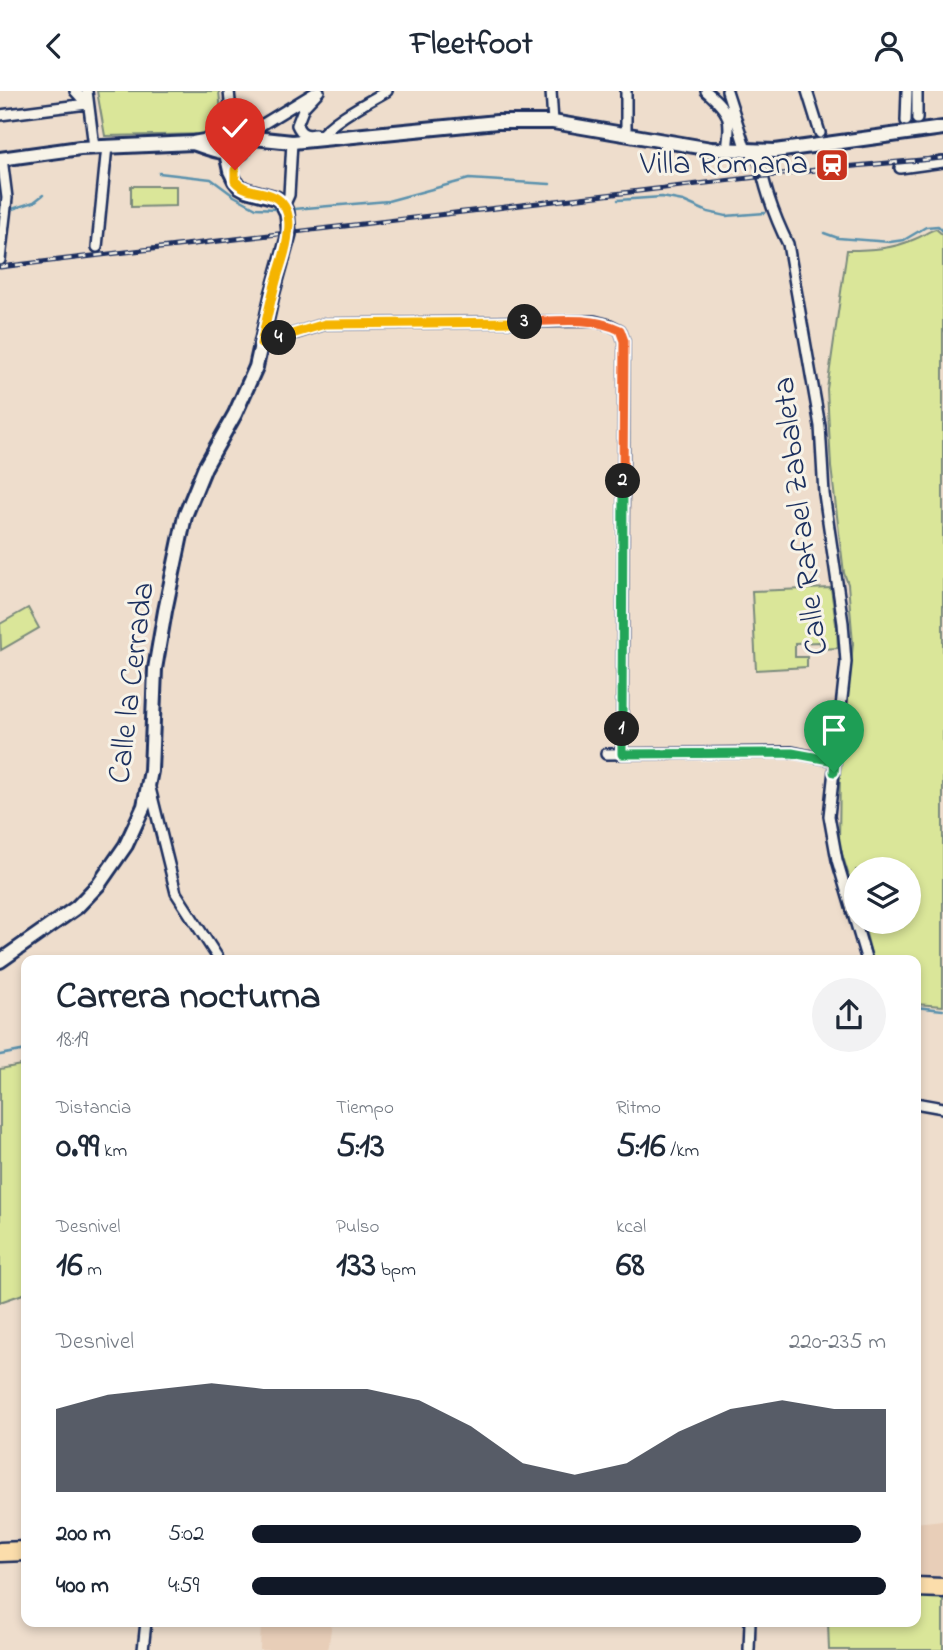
<!DOCTYPE html>
<html lang="es">
<head>
<meta charset="utf-8">
<style>
  :root { --surface:#fff; --page:#f2f2f3; --text:#1f2937; --muted:#747a83; --accent:#111827 }
  body { margin:0; font-family:"Indie Flower",sans-serif; background:var(--page); color:var(--text); height:100vh; display:flex; flex-direction:column; font-size:26px; white-space:nowrap }
  * { box-sizing:border-box; margin:0 }
  p { font-size:23px; color:var(--muted) }
  .icon { flex:none; width:38px; height:38px; fill:none; stroke:currentColor; stroke-width:2; stroke-linecap:round; stroke-linejoin:round }
  .map { position:relative; flex:1; overflow:hidden }
  .details { position:absolute; left:21px; top:864px; width:900px; height:672px; display:flex; flex-direction:column; background:var(--surface); border-radius:14px; box-shadow:0 4px 10px #0003 }
  .details>* { flex:none }
  .controls { position:absolute; left:844px; top:766px; display:grid; gap:14px }
  .controls a { display:grid; place-items:center; width:77px; height:77px; border-radius:50%; background:var(--surface); box-shadow:0 4px 10px #0003; font-size:35px }
  .pin { position:absolute; display:grid; place-items:center; width:60px; height:60px; color:#fff; margin:-72px -30px; border-radius:50% 50% 50% 0; rotate:-45deg; box-shadow:0 0 7px #0007 }
  .pin .icon { rotate:45deg }
  .km { position:absolute; width:35px; height:35px; margin:-18px; border-radius:50%; background:#222; color:#fff; font-size:19px; line-height:35px; text-align:center }
  .round { display:grid; place-items:center; flex:none; width:74px; height:74px; border-radius:37px; background:var(--page) }
  .head { display:flex; align-items:center; justify-content:space-between; height:119px; padding:0 35px }
  h1 { font-size:38px; font-weight:700; line-height:52px }
  .figures { display:grid; grid-template-columns:repeat(3,1fr); gap:10px; height:119px; padding:7px 35px }
  .figures div { display:grid; align-content:center }
  .figures b { font-size:35px; font-weight:700 }
  .figures small { font-size:19px; font-weight:400 }
  .figures p { font-size:19px }
  .chart { height:196px; padding:14px 35px }
  .chart p { display:flex; justify-content:space-between }
  .chart svg { width:100%; height:126px; margin-top:7px; fill:var(--accent); opacity:.7 }
  ul { padding:0 35px; list-style:none; font-size:23px }
  li { display:grid; grid-template-columns:112px 84px 1fr; align-items:center; height:52px }
  li i { height:18px; border-radius:9px; background:var(--accent) }
  header { display:flex; justify-content:space-between; align-items:center; height:91px; padding:0 35px; background:var(--surface); font-size:32px; font-weight:700 }
  .map>svg:first-child { display:block }
  .built { fill:#e8ceb8 }
  .green { fill:#dae699; stroke:#7a8a7c; stroke-width:2 }
  .lines { fill:none; stroke-linecap:round; stroke-linejoin:round }
  .stream { stroke:#5a91ad; stroke-width:2.5 }
  .street-casing { stroke:#1b2f5e; stroke-width:14 }
  .secondary-casing { stroke:#1b2f5e; stroke-width:18 }
  .highway-casing { stroke:#1b2f5e; stroke-width:23 }
  .street { stroke:#f7f3e8; stroke-width:9 }
  .secondary { stroke:#f7f3e8; stroke-width:12 }
  .highway { stroke:#fbddab; stroke-width:18 }
  .rail-casing { stroke:#1b2f5e; stroke-width:5 }
  .rail { stroke:#f7f3e8; stroke-width:2.5; stroke-dasharray:8; stroke-linecap:butt }
  .split-1-casing { stroke:#fff; stroke-width:14 }
  .split-2-casing { stroke:#fff; stroke-width:14 }
  .split-3-casing { stroke:#fff; stroke-width:14 }
  .split-4-casing { stroke:#fff; stroke-width:14 }
  .split-5-casing { stroke:#fff; stroke-width:14 }
  .split-1 { stroke:#22a559; stroke-width:9 }
  .split-2 { stroke:#22a559; stroke-width:9 }
  .split-3 { stroke:#f0652b; stroke-width:9 }
  .split-4 { stroke:#f5b400; stroke-width:9 }
  .split-5 { stroke:#f5b400; stroke-width:9 }
  .labels { text-anchor:middle; dominant-baseline:central; stroke-width:6; stroke-linejoin:round; paint-order:stroke }
  .poi-label { font-size:32px; fill:#1b2f5e; stroke:#f7f3e8; text-anchor:end }
  .street-label { font-size:32px; fill:#1b2f5e; stroke:#f7f3e8 }
</style>
</head>
<body>
<header><svg class="icon" aria-label="back" viewBox="0 0 24 24"><path d="M15 5l-7 7 7 7"/></svg>Fleetfoot<svg class="icon" aria-label="person" viewBox="0 0 24 24"><circle cx="12" cy="8" r="4"/><path d="M4 21q1-7 8-7t8 7"/></svg></header>
<div class="map">
<svg width="943" height="1559" viewBox="0 0 943 1559">
  <rect width="100%" height="100%" fill="#edc"/>
  <filter id="ink" filterUnits="userSpaceOnUse"><feTurbulence type="fractalNoise" baseFrequency=".0143" numOctaves="2"/><feDisplacementMap in="SourceGraphic" scale="14" xChannelSelector="R" yChannelSelector="G"/><feConvolveMatrix kernelMatrix="1 2 1 2 8 2 1 2 1" color-interpolation-filters="sRGB"/></filter>
  <g filter="url(#ink)">
    <path class="built" d="M943,1429V1485H915V1432Z
      M261,1531H332L328,1559H260Z"/>
    <path class="green" d="M97,0H219L221,22L219,33L210,43L105,45Z
      M131,95H176V115L131,116Z
      M936,138L943,144V915L915,913V870H873L863,831H908V779H856V808L839,753L840,677L853,553L848,493L844,482L831,376L827,298L847,159C871,159 893,158 915,148C923,145 928,140 936,138Z
      M831,497L837,540L838,557L822,558L820,551L795,552V566H807V576L756,579L752,500Z
      M28,517L39,537L1,559L0,533Z
      M26,973V1202L0,1211V978Z
      M915,1504H943V1559H829L828,1531H915Z"/>
    <g class="lines">
      <path class="stream" d="M159,82L211,88L234,105L256,117L277,118
        M618,109L662,106L683,110L708,121L726,125L765,122
        M294,118L388,110L469,88L550,93
        M9,119L34,111L43,104
        M824,142L838,147L890,151L904,149L926,136L938,135L943,140
        M915,916L943,919
        M0,964L26,959"/>
      <g class="street-casing">
        <path id="street" d="M75,0L87,13
          M87,0L94,56
          M229,0L231,21L239,42
          M551,0L553,31
          M626,0V44
          M706,0C731,22 731,27 727,59
          M727,0L746,59
          M807,0L820,42
          M917,0V28
          M0,24L87,13
          M906,30L907,0
          M242,43L250,41L314,2
          M315,43C306,45 301,43 297,34L304,16L319,0
          M221,45L229,14
          M317,49C332,29 366,12 387,0
          M757,60C764,94 772,121 788,153L820,335L824,403L843,532L846,571L829,725L837,769L867,870
          M900,77L943,71
          M284,115L289,104L292,51
          M97,156L107,55
          M0,169L7,107L2,67
          M261,253L325,233L594,230L610,234L620,239L624,250L622,663
          M606,663L792,661L835,670
          M149,693L176,802L220,870
          M915,1012L943,1017
          M143,1559L146,1531
          M749,1559L750,1531"/>
      </g>
      <g class="secondary-casing">
        <path id="secondary" d="M245,46L292,51L497,31H553L711,58L746,59L775,60L943,37
          M0,68L80,57L193,52L220,47L227,41H236L242,43L246,52L242,61C227,65 207,57 193,52
          M0,870L77,816L99,793L126,754L144,715L151,680L155,578L165,520L185,425L205,376L235,323L256,276L272,204L289,143L287,122L282,112L276,107L246,99L239,95L235,90L230,80L226,62"/>
      </g>
      <g class="highway-casing">
        <path id="highway" d="M0,1461L26,1460
          M915,1496L943,1497"/>
      </g>
      <use href="#street" class="street"/>
      <use href="#secondary" class="secondary"/>
      <use href="#highway" class="highway"/>
      <g class="rail-casing">
        <path id="rail" d="M0,176L833,77L943,67"/>
      </g>
      <use href="#rail" class="rail"/>
    </g>
  </g>
  <g class="lines" filter="url(#ink)">
    <g class="split-1-casing">
      <path id="split-1" d="M622,638V663L792,662L835,670L834,681"/>
    </g>
    <g class="split-2-casing">
      <path id="split-2" d="M622,638L623,390"/>
    </g>
    <g class="split-3-casing">
      <path id="split-3" d="M525,231C556,230 592,225 620,239L624,250L623,390"/>
    </g>
    <g class="split-4-casing">
      <path id="split-4" d="M279,247L325,233L525,231"/>
    </g>
    <g class="split-5-casing">
      <path id="split-5" d="M235,79V90C247,104 271,98 282,112C289,120 290,133 288,143C287,159 280,175 276,190C270,211 266,232 261,253L279,247"/>
    </g>
    <use href="#split-1" class="split-1"/>
    <use href="#split-2" class="split-2"/>
    <use href="#split-3" class="split-3"/>
    <use href="#split-4" class="split-4"/>
    <use href="#split-5" class="split-5"/>
  </g>
  <defs>
    <g id="station-square" transform="scale(1.75)"><rect x="-9" y="-9" width="18" height="18" rx="4" fill="#c8321e" stroke="#f7f3e8"/><path d="M-3-6H3Q5-6 5-4V2Q5 4 3 4L4.5 6H3L1.5 4h-3L-3 6H-4.5L-3 4Q-5 4-5 2V-4Q-5-6-3-6ZM-3.5-4v3h7v-3ZM-3.5 1v1.5H-2V1ZM2 1v1.5H3.5V1Z" fill="#fff"/></g>
  </defs>
  <g fill-rule="evenodd">
    <use href="#station-square" x="832" y="74"/>
  </g>
  <g class="labels">
    <g class="poi-label">
      <text x="808" y="74">Villa Romana</text>
    </g>
    <g class="street-label">
      <text transform="translate(802 425) rotate(-97)">Calle Rafael Zabaleta</text>
      <text transform="translate(133 592) rotate(-83)">Calle la Cerrada</text>
    </g>
  </g>
</svg>
<div class="controls">
<a><svg class="icon" aria-label="layers" viewBox="0 0 24 24"><path d="M12 4l9 5-9 5-9-5zM3 14l9 5 9-5"/></svg></a>
</div>
<div class="pin" style="left:834px;top:681px;background:#1e9e55"><svg class="icon" aria-label="arrive" viewBox="0 0 24 24"><path d="M6 21V4h12l-3 4 3 4H6"/></svg></div>
<div class="pin" style="left:235px;top:79px;background:#d93025"><svg class="icon" aria-label="check" viewBox="0 0 24 24"><path d="M5 12l5 5 9-10"/></svg></div>
<b class="km" style="left:622px;top:638px">1</b>
<b class="km" style="left:623px;top:390px">2</b>
<b class="km" style="left:525px;top:231px">3</b>
<b class="km" style="left:279px;top:247px">4</b>
<section class="details">
<div class="head"><div><h1>Carrera nocturna</h1><p>18:19</p></div><a class="round"><svg class="icon" aria-label="share" viewBox="0 0 24 24"><path d="M12 15V3M7 8l5-5 5 5M5 13v7h14v-7"/></svg></a></div>
<div class="figures">
<div><p>Distancia</p><b>0.99<small> km</small></b></div>
<div><p>Tiempo</p><b>5:13</b></div>
<div><p>Ritmo</p><b>5:16<small> /km</small></b></div>
</div>
<div class="figures">
<div><p>Desnivel</p><b>16<small> m</small></b></div>
<div><p>Pulso</p><b>133<small> bpm</small></b></div>
<div><p>kcal</p><b>68</b></div>
</div>
<div class="chart"><p><span>Desnivel</span>220–235 m</p>
<svg viewBox="0 0 160 44" preserveAspectRatio="none"><path d="M0 44V15L10 10L20 8L30 6L40 8L50 8L60 8L70 12L80 21L90 34L100 38L110 34L120 23L130 15L140 12L150 15L160 15V44z"/></svg>
</div>
<ul>
<li><b>200 m</b>5:02<i style="width:96%"></i></li>
<li><b>400 m</b>4:59<i style="width:100%"></i></li>
</ul>
</section>
</div>
</body>
</html>
